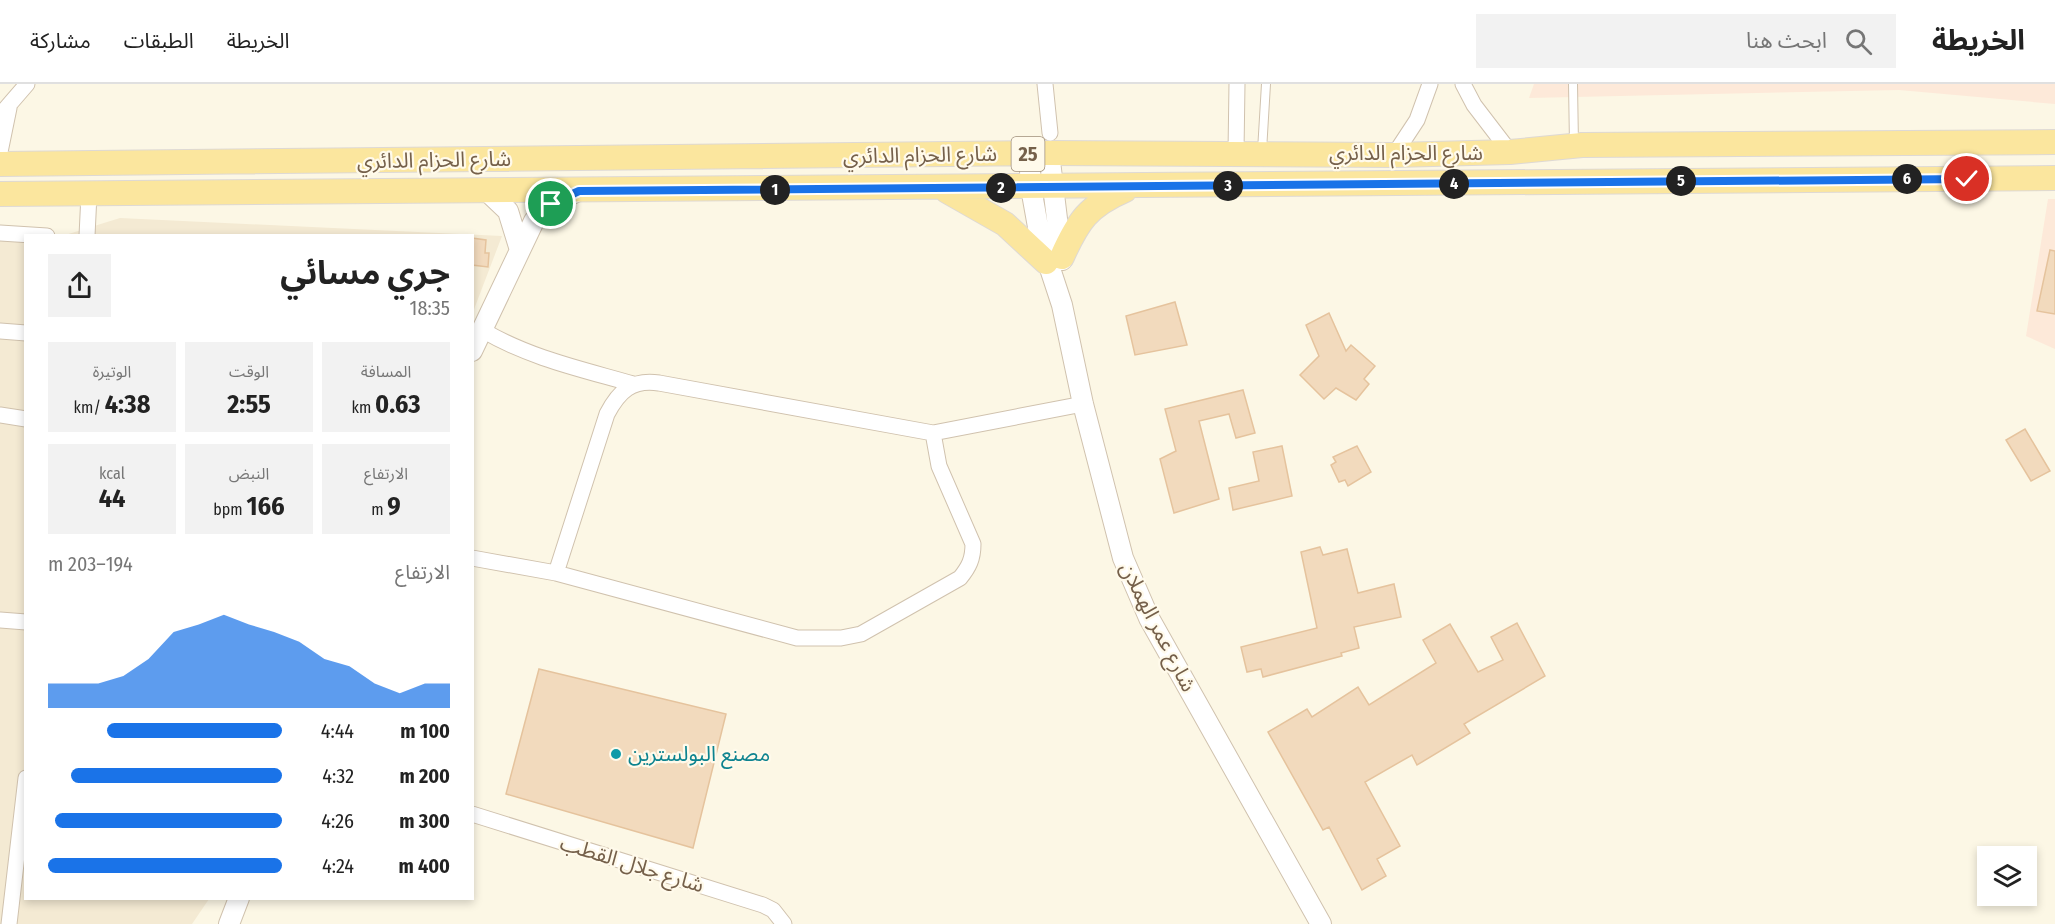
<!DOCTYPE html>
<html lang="ar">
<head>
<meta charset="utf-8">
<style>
  :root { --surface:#fff; --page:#f2f2f2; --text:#222; --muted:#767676; --line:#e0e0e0; --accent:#1a73e8 }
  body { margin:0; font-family:"Fira Sans Condensed","Noto Sans Arabic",sans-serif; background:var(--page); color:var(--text); direction:rtl; height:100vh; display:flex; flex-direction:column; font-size:22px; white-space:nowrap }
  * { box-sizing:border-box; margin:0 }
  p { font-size:20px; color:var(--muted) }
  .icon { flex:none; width:33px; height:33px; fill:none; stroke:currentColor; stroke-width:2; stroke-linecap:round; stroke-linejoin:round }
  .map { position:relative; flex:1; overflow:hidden; direction:ltr }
  .side { position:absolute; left:24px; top:150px; width:450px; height:666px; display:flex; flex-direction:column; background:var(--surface); border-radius:0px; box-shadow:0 3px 9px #0003; direction:rtl }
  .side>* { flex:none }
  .buttons { position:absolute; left:1977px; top:762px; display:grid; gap:12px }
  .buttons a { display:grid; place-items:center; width:60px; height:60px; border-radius:0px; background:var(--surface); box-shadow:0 3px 9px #0003; font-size:30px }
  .pin { position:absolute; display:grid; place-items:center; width:51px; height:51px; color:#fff; margin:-26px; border:3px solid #fff; border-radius:50%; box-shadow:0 2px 6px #0007 }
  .km { position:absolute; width:30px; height:30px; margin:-15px; border-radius:50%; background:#222; color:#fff; font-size:16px; line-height:30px; text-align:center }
  .round { display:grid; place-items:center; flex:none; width:63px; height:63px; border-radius:0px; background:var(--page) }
  .overview { display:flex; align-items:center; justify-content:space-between; height:102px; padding:0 24px }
  h1 { font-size:33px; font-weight:700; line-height:45px }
  .metrics { display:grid; grid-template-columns:repeat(3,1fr); gap:9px; height:102px; padding:6px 24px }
  .metrics div { display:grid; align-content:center; border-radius:0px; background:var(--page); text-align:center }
  .metrics b { font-size:26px; font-weight:700 }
  .metrics small { font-size:16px; font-weight:400 }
  .metrics p { font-size:16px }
  .chart { height:168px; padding:12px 24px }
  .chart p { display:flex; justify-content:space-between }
  .chart svg { width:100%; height:108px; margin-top:6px; fill:var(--accent); opacity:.7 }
  ul { padding:0 24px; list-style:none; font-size:20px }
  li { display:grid; grid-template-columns:96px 72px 1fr; align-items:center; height:45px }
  li i { height:15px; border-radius:8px; background:var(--accent) }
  header { display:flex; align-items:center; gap:36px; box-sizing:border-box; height:84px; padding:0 30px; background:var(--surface); border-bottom:2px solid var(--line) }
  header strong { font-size:28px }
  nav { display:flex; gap:33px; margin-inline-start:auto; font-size:21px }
  .search { width:420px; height:54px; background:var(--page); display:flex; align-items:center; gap:15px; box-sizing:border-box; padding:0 21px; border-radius:0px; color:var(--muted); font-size:22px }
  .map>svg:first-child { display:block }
  .residential { fill:#f4ead3 }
  .commercial { fill:#fde9d9 }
  .building { fill:#f2dabd; stroke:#e5c39d; stroke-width:1.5 }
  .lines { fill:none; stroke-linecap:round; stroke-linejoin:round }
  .service-casing { stroke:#d0c2ae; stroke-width:10 }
  .minor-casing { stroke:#d0c2ae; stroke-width:17 }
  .tertiary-casing { stroke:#d0c2ae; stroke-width:22 }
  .primary-casing { stroke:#ded9d4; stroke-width:26 }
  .service { stroke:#fff; stroke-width:8 }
  .minor { stroke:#fff; stroke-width:15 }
  .tertiary { stroke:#fff; stroke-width:20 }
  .primary { stroke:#fbe69e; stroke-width:24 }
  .route-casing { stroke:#fff; stroke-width:12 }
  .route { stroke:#1a73e8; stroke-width:8 }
  .culture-dot { fill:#0f9aa8; stroke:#fffaeb; stroke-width:2 }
  .labels { text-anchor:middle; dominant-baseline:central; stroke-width:4.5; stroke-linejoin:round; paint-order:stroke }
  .shield { fill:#fffaeb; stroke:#9e8e7a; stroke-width:1.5 }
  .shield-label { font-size:20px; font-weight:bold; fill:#75604a }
  .street-label { font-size:21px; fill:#75604a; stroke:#fffaeb }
  .culture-label { font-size:21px; fill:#0d838f; stroke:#fffaeb; text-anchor:start }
</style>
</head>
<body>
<header>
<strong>الخريطة</strong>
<div class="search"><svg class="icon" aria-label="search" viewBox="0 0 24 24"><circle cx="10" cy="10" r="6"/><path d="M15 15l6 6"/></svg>ابحث هنا</div>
<nav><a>الخريطة</a><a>الطبقات</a><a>مشاركة</a></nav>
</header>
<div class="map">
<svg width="2055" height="840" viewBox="0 0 2055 840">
  <rect width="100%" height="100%" fill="#fcf7e5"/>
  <path class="residential" d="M120,134L502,152L473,228L472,152H62Z
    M0,148L26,152V814L209,815L192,840H0Z"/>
  <path class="commercial" d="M1534,0H2055V20L1899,6L1529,14Z
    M2048,115H2055V265L2026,252Z"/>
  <path class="building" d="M472,154L486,156L485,169H489L488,183L472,181Z
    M2050,166L2055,167V230L2037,227Z
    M1175,218L1187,261L1135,271L1126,232Z
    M1329,229L1346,267L1351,261L1375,282L1364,295L1369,300L1356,316L1336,304L1324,315L1300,291L1319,272L1306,241Z
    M1243,306L1255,349L1236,354L1229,330L1199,337L1219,415L1174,429L1160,375L1176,367L1165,325Z
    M2025,345L2050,387L2031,397L2006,356Z
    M1282,362L1292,412L1233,426L1229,404L1259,397L1253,368Z
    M1357,362L1371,388L1348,402L1345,396L1339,398L1331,381L1336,378L1333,373Z
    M1320,463L1323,471L1347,465L1358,509L1394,500L1401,533L1354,543L1359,564L1341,569L1342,572L1263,593L1261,585L1247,588L1241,563L1317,544L1301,468Z
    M1517,539L1545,592L1464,640L1470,649L1417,681L1412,671L1365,698L1400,762L1377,775L1386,792L1362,806L1329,743L1323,746L1268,648L1307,625L1312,633L1358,603L1369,621L1436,579L1423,556L1450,540L1478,588L1503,576L1491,553Z
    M539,585L726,630L693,764L506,710Z"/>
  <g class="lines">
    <g class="service-casing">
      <path id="service" d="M1573,0L1574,60
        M1262,67L1266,0"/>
    </g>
    <g class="minor-casing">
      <path id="minor" d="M1045,0L1050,49
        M1463,0L1474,21L1510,68
        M2,29L27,0
        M0,68L9,24
        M1236,68L1237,0
        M1394,71L1417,36L1430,0
        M0,149L47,152
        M87,152L89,110
        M0,247L26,249
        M484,247C530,274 581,285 633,300
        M0,331L26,335
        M472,474L556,489L797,554H841L861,550L960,494C969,483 973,475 973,460L939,382L933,349
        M556,489L607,330C619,307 632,295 659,299L933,349L1083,320
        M0,536L26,538
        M472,730L763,821L773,826L784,840
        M9,840L26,694"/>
    </g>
    <g class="tertiary-casing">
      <path id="tertiary" d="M1049,69L1062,176
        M1029,70L1031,104L1040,154L1062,221L1083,320L1123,474L1149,534L1321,840
        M488,108L508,127L520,166
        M472,267L534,137L551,120L578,107
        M229,840L239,814"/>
    </g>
    <g class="primary-casing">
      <path id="primary" d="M0,80L1049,69L1394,71L1510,68L1582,61L2055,58
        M947,107L1005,140L1046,178
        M0,110L2055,94
        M1062,173C1078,137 1088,122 1125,106"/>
    </g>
    <use href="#service" class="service"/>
    <use href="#minor" class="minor"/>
    <use href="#tertiary" class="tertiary"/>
    <use href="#primary" class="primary"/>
  </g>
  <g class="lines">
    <g class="route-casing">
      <path id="route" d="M551,120L579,107L1967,95"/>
    </g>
    <use href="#route" class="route"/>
  </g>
  <circle class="culture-dot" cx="616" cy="670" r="6"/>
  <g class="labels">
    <rect class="shield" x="1011.5" y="53" width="33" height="34" rx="4.5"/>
    <g class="shield-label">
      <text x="1028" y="70">25</text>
    </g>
    <g class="street-label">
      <text x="1406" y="69">شارع الحزام الدائري</text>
      <text transform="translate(920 71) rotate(-1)">شارع الحزام الدائري</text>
      <text transform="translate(434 76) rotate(-1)">شارع الحزام الدائري</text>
      <text transform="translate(1158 543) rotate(63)">شارع عمر الهملان</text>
      <text transform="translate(632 780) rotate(17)">شارع جلال القطب</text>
    </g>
    <g class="culture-label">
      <text x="628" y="670">مصنع البولسترين</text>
    </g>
  </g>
</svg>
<div class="buttons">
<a><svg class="icon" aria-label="layers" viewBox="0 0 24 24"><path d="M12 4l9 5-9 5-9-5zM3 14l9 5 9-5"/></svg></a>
</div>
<div class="pin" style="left:551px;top:120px;background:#1e9e55"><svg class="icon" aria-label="arrive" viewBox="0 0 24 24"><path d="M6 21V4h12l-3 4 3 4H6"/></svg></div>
<div class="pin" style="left:1967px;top:95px;background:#d93025"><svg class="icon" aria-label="check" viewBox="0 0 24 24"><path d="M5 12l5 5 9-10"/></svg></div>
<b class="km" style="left:775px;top:106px">1</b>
<b class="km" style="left:1001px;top:104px">2</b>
<b class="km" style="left:1228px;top:102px">3</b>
<b class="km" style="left:1454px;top:100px">4</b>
<b class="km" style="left:1681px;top:97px">5</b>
<b class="km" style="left:1907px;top:95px">6</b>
<section class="side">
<div class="overview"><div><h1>جري مسائي</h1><p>18:35</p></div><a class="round"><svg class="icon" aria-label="share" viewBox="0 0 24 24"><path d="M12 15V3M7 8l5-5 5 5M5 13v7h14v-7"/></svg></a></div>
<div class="metrics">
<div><p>المسافة</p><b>0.63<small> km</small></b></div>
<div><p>الوقت</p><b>2:55</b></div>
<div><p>الوتيرة</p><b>4:38<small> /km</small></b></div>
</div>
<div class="metrics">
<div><p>الارتفاع</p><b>9<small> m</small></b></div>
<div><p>النبض</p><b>166<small> bpm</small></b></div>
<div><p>kcal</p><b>44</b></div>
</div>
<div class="chart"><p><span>الارتفاع</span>194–203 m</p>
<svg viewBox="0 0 160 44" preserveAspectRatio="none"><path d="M0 44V34L10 34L20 34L30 31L40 24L50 13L60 10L70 6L80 10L90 13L100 17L110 24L120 27L130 34L140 38L150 34L160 34V44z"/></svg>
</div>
<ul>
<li><b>100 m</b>4:44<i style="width:75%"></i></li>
<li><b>200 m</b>4:32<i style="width:90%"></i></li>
<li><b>300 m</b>4:26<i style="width:97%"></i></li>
<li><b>400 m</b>4:24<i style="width:100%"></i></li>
</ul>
</section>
</div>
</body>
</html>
